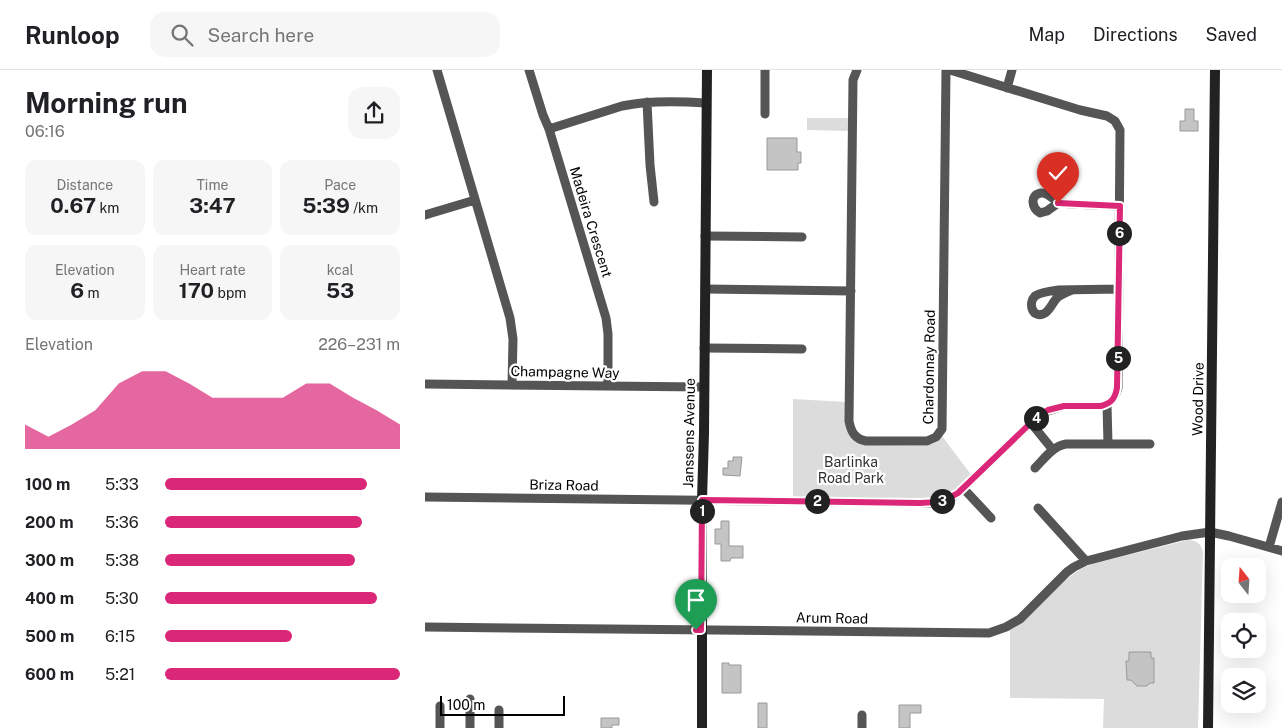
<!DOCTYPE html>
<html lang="en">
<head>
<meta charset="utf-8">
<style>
  :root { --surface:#fff; --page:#f6f6f6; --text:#202124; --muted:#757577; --line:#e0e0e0; --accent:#db2777 }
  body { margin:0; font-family:"Public Sans",sans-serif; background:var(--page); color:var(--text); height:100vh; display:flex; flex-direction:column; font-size:19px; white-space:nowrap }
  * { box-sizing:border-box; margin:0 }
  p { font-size:16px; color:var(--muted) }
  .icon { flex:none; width:28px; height:28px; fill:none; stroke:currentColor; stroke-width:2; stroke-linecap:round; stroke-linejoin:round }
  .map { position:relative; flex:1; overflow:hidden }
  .details { display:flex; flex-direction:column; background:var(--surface); width:425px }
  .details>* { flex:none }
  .needle { width:32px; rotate:343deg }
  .tools { position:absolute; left:796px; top:488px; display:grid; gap:10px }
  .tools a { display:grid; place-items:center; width:45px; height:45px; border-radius:10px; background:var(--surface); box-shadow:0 5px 20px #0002; font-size:25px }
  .scale { position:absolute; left:15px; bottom:12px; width:125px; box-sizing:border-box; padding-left:5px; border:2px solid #000; border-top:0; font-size:14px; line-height:18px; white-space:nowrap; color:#000; -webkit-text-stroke:4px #fff; paint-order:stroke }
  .pin { position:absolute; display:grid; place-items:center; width:42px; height:42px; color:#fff; margin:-51px -21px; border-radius:50% 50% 50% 0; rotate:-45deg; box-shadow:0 0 5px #0007 }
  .pin .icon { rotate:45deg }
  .km { position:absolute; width:25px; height:25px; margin:-12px; border-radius:50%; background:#222; color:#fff; font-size:14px; line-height:25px; text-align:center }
  .round { display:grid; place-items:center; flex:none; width:52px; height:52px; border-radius:15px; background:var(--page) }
  .headline { display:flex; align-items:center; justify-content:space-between; height:85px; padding:0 25px }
  h1 { font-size:28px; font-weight:700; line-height:38px }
  .metrics { display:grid; grid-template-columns:repeat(3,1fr); gap:8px; height:85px; padding:5px 25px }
  .metrics div { display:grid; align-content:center; border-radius:12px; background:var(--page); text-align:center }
  .metrics b { font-size:21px; font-weight:700 }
  .metrics small { font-size:14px; font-weight:400 }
  .metrics p { font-size:14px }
  .chart { height:140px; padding:10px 25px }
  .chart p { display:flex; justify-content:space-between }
  .chart svg { width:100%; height:90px; margin-top:5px; fill:var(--accent); opacity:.7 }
  ul { padding:0 25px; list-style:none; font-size:16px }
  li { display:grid; grid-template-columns:80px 60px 1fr; align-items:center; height:38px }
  li i { height:12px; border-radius:6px; background:var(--accent) }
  header { display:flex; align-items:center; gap:30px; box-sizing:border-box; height:70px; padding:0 25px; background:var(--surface); border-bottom:1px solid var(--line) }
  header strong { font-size:24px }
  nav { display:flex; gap:28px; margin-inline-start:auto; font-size:18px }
  .search { width:350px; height:45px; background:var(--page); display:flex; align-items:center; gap:12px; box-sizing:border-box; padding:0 18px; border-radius:15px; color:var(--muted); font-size:19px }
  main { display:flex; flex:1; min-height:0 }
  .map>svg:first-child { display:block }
  .green { fill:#dcdcdc }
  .building { fill:#c4c4c4; stroke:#999 }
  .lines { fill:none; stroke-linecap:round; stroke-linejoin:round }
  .street { stroke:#555; stroke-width:9 }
  .secondary { stroke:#222; stroke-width:10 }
  .route-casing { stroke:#fff; stroke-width:10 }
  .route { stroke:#db2777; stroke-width:6 }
  .labels { text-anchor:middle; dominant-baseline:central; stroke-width:4.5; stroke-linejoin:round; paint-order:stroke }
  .street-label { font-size:14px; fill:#000; stroke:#fff }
  .park-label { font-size:14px; fill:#333; stroke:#fff }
</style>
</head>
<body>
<header>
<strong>Runloop</strong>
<div class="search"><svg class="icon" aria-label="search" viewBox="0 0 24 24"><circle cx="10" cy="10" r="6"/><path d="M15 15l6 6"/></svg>Search here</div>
<nav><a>Map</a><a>Directions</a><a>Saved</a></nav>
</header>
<main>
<section class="details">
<div class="headline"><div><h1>Morning run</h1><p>06:16</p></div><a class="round"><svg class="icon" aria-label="share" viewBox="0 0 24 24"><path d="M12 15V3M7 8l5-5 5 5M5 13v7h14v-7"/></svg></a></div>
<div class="metrics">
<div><p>Distance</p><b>0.67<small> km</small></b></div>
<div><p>Time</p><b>3:47</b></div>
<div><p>Pace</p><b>5:39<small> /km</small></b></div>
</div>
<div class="metrics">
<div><p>Elevation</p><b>6<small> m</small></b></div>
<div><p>Heart rate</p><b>170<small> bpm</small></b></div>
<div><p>kcal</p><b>53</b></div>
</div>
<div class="chart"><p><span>Elevation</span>226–231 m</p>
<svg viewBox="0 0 160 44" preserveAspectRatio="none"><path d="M0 44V32L10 38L20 32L30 25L40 12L50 6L60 6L70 12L80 19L90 19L100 19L110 19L120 12L130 12L140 19L150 25L160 32V44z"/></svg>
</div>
<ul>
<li><b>100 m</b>5:33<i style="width:86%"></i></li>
<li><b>200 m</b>5:36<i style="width:84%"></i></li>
<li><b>300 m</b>5:38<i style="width:81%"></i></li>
<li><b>400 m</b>5:30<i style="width:90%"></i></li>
<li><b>500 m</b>6:15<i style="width:54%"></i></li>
<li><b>600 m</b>5:21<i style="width:100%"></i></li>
</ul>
</section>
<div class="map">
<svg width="857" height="658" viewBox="0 0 857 658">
  <rect width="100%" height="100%" fill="#fff"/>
  <path class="green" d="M382,48H423V61L382,60Z
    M368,329L421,332V357L422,361L427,368L441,375L499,376L509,373L517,366L547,406L526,423L508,429L368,427Z
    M763,470C771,470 776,473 778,482L773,658H678L679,629L585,628V560C615,542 633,507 667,494Z"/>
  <path class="building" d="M760,39H769V51H773V61H755V51H760Z
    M342,68H372V82H376V93H373V100H342Z
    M308,387H317L315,406L298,405V398H303V391H308Z
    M296,451H304V476H318V488H306L305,491H296V474H290V459H296Z
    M704,582H726V588H729V613H725L722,616H712L706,610H702L701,591H704Z
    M297,593H304V595H316V623H297Z
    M333,633H342V658H333Z
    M474,635H496V643H485V658H474Z
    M176,648H194V655H187V658H176Z"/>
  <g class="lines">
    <path class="street" d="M12,0L85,248L88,269L87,315
      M104,0L118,45L124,59L181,248L183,264V316
      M432,0L428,10L424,351C426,362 430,369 441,371H502L511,367L517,359L521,0
      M582,18L587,0
      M222,32L225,95L229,132
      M340,44V0
      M124,59L197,36C224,30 253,31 281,33
      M633,133L622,141L615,143C607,138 604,125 616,123C625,122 628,132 636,133C655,135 675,135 695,136
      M0,145L50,130
      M280,166L377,167
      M280,219L426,221
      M647,220C642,222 637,224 633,227C627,232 625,242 618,244C607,248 603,233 610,226C616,222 625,221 633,220L694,219
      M279,278L377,279
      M0,314L279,317
      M682,335L683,374
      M606,353L628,380
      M610,398C619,389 628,376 641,374H725
      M538,418L566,448
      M0,427L507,433L526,428L533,423L614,345L623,341L639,336H676C687,333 690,328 693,318L695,60L690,51L682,46L655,40L525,0
      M613,438L661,491
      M844,477L857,432
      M0,557L564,563L581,557L595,549L642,502L649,497L661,491L757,466L785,462L804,466L857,481
      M45,629V658
      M15,636V658
      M437,645V658
      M74,658V640"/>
    <path class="secondary" d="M277,658V430L279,363L282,0
      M783,658L790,0"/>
  </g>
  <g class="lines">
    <g class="route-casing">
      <path id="route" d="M271,560H276L277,430L495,433C509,433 521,431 533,423L614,345L623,340L639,336H676C687,333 690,328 692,318L695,136L633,133"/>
    </g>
    <use href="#route" class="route"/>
  </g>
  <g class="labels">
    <g class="street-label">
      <text transform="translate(166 152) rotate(73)">Madeira Crescent</text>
      <text transform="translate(504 297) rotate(-89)">Chardonnay Road</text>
      <text transform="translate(140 302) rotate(1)">Champagne Way</text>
      <text transform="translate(773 329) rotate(-89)">Wood Drive</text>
      <text transform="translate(264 363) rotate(-89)">Janssens Avenue</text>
      <text transform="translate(139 415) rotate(1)">Briza Road</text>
      <text transform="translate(407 548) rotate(1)">Arum Road</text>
    </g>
    <g class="park-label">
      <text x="426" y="392">Barlinka<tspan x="426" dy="16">Road Park</tspan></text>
    </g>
  </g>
</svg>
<div class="tools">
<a><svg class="needle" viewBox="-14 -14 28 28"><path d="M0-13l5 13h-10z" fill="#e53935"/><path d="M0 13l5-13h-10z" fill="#757577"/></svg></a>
<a><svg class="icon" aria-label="locate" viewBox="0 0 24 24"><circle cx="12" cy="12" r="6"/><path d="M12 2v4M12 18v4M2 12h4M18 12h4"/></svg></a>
<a><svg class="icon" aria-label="layers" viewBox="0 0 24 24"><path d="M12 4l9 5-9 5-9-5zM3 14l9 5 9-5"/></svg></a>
</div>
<div class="scale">100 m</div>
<div class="pin" style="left:271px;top:560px;background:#1e9e55"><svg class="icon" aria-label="arrive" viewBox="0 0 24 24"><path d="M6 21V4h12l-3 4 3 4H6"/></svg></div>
<div class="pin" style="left:633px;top:133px;background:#d93025"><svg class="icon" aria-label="check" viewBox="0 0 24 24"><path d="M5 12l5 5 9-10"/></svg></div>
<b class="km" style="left:277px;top:441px">1</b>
<b class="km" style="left:392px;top:431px">2</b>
<b class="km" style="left:517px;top:431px">3</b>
<b class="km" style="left:611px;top:348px">4</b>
<b class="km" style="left:693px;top:288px">5</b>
<b class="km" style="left:694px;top:163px">6</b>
</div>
</main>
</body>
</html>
